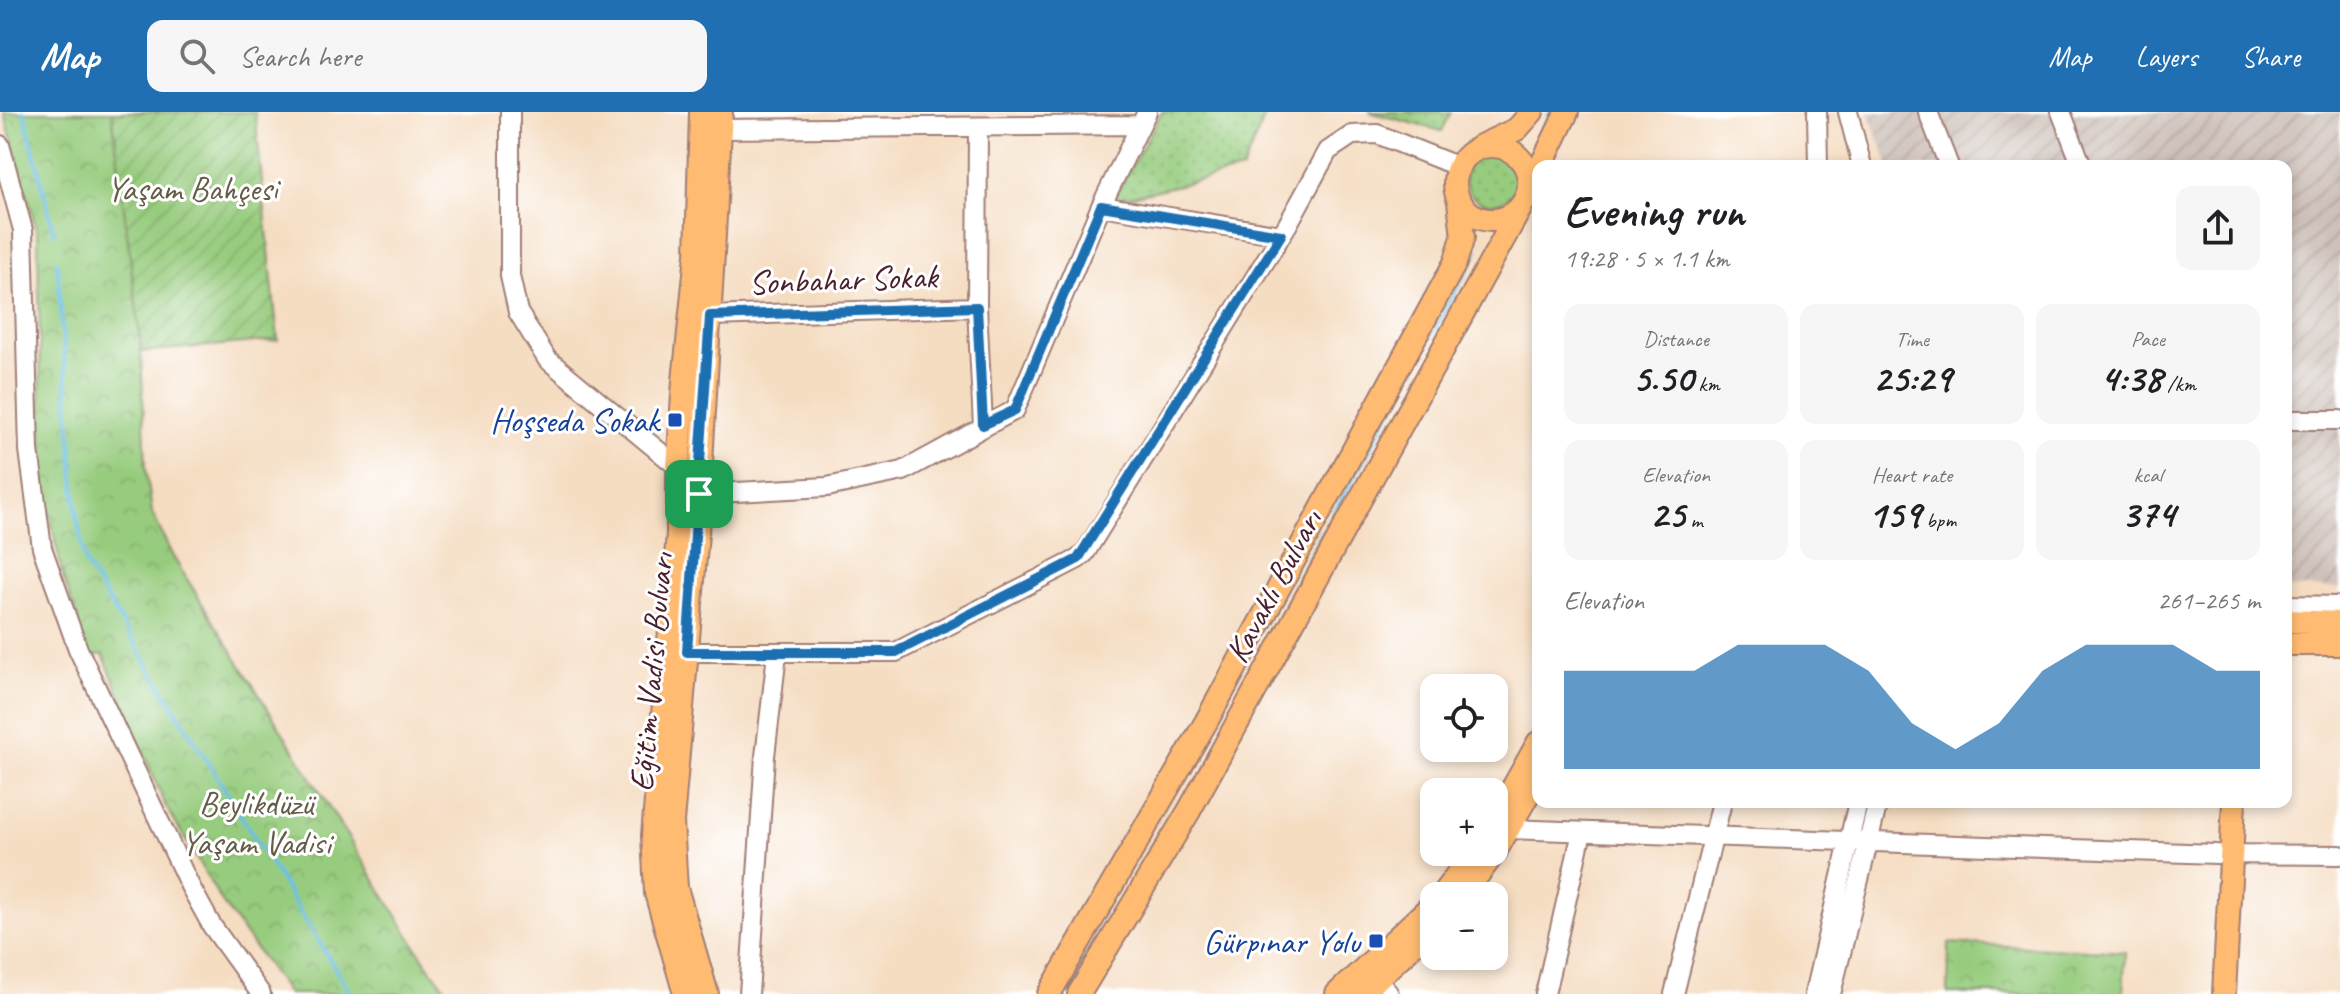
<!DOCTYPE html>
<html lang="en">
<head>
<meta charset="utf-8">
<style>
  :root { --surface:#fff; --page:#f6f6f6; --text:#202124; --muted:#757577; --accent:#1f6fb2 }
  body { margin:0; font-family:Caveat,sans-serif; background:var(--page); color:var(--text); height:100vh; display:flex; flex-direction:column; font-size:30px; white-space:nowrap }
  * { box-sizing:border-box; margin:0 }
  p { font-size:26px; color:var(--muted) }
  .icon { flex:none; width:44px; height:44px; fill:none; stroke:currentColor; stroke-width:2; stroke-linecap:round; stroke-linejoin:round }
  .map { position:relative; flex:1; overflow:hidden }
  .drawer { position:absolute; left:1532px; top:48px; width:760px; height:648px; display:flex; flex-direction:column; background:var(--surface); border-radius:16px; box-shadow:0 4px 12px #0003 }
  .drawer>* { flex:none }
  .buttons { position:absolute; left:1420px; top:562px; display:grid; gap:16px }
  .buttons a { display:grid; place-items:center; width:88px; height:88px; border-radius:16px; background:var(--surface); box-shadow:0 4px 12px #0003; font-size:40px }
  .pin { position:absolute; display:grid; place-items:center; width:68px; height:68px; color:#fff; margin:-34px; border-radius:16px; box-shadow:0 4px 12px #0006 }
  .round { display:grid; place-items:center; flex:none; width:84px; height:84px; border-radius:16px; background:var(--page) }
  .overview { display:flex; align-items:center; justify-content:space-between; height:136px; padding:0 32px }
  h1 { font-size:44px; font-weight:800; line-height:60px }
  .figures { display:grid; grid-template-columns:repeat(3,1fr); gap:12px; height:136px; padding:8px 32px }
  .figures div { display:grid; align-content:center; border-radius:16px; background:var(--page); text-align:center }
  .figures b { font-size:40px; font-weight:800 }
  .figures small { font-size:22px; font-weight:400 }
  .figures p { font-size:22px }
  .chart { height:224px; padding:16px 32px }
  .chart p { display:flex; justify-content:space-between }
  .chart svg { width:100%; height:144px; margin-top:8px; fill:var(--accent); opacity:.7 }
  header { display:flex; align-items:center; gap:48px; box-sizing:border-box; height:112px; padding:0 40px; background:var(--accent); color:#fff }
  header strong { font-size:38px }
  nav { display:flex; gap:44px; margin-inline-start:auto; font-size:28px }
  .search { width:560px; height:72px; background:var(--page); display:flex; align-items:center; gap:20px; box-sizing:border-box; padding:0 28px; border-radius:16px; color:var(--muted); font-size:30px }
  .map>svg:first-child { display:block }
  .industrial { fill:url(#industrial-furrows) }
  .grass { fill:url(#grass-dots); stroke:#707654; stroke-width:2 }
  .park { fill:url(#park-crowns); stroke:#707654; stroke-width:2 }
  .garden { fill:url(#garden-furrows); stroke:#707654; stroke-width:2 }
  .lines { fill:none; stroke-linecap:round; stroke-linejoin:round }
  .stream { stroke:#6bbfe7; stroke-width:4 }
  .minor-casing { stroke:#a07e76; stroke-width:22 }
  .major-casing { stroke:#a07e76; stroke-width:26 }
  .minor { stroke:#fff; stroke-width:18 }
  .major { stroke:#ffbb71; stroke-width:22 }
  .route-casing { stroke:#fff; stroke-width:16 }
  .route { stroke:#1f6fb2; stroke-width:10 }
  .transit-dot { fill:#1a4fb4; stroke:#fff; stroke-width:3 }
  .labels { text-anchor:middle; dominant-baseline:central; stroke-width:6; stroke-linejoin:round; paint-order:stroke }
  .park-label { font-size:34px; fill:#655c48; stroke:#fff }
  .street-label { font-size:34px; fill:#4a1f2b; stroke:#fff }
  .transit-label { font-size:34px; fill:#164399; stroke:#fff; text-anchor:end }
</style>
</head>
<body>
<header>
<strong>Map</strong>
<div class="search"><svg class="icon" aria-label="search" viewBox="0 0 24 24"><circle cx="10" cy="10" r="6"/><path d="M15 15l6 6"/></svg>Search here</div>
<nav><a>Map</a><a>Layers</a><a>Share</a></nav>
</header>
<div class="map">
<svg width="2340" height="882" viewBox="0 0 2340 882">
  <defs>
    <pattern id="industrial-furrows" width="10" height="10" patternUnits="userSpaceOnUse" patternTransform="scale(2)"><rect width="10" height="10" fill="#cec1b9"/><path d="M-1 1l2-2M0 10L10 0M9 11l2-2" fill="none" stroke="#b2a59f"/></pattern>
    <pattern id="grass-dots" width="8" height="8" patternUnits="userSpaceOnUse" patternTransform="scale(2)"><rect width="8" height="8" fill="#97cc7e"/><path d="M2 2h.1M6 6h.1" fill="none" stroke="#84af6d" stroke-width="1.8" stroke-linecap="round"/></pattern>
    <pattern id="park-crowns" width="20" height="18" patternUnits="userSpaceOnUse" patternTransform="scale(2)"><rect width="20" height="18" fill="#97cc7e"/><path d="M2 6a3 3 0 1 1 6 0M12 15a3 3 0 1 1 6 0" fill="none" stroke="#84af6d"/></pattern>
    <pattern id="garden-furrows" width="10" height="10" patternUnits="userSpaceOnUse" patternTransform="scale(2)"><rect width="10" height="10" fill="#97cc7e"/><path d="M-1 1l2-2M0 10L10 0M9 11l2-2" fill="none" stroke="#84af6d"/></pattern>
  </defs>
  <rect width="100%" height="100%" fill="#fff"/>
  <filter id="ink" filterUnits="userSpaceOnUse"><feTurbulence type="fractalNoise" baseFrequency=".0125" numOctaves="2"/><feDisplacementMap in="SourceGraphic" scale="16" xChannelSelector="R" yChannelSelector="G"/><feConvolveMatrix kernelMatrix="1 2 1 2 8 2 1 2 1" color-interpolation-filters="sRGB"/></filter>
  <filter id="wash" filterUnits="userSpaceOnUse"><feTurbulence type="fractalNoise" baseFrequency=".006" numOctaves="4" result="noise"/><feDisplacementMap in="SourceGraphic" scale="32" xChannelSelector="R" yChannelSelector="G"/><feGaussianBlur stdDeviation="1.8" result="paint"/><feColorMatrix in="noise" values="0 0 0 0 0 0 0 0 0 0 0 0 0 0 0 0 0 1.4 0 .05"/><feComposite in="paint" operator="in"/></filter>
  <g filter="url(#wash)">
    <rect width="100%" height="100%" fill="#f5ddc2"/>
    <path class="industrial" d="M1868,0H2340V476H2286V54H1889Z"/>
    <path class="grass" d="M1162,0H1267L1242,58L1112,89Z
      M1369,0H1451L1442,19Z
      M1465 66a26 26 0 1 1 52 0a26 26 0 1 1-52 0Z"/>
    <path class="park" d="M4,0H112L140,215L146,356L152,401L172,443L427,852L450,882H288L222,790L165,693L103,542L89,545L63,465L48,395L42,354L38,124Z
      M1949,831L2125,840L2123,882H1948Z"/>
    <path class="garden" d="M112,0H255L278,228L142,240Z"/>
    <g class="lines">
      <path class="stream" d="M24,0L54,121
        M1538,27L1550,0
        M57,150L77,406L85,451L351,882
        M1332,405L1477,139
        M1238,587L1324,418
        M1066,882L1112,804"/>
    </g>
  </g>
  <g filter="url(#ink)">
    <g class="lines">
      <g class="minor-casing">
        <path id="minor" d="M510,0V164L518,200L547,247L678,355
          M1817,0L1818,54
          M1848,0L1862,54
          M1928,0L1949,54
          M2061,0L2082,54
          M978,15L977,195L983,313
          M721,17L1140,13
          M0,33L23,118L29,338L42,436L78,537L190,774L212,814L261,882
          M1101,94L1281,123
          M710,204L977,195
          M2286,308H2340
          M699,382L827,375L903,359L1015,298L1101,94L1147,0
          M2286,493L2340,494
          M687,540H896L1078,447L1085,441L1288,112L1328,39L1352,23L1377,22L1459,55
          M1508,717L2216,742L2340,743
          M1377,865L1389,882
          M749,882L765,644L777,542
          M1545,882L1582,720
          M1674,882L1722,690
          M1814,882L1858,690
          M1831,882L1878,690"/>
      </g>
      <g class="major-casing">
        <path id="major" d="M1455 71a37 37 0 1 1 74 0a37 37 0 1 1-74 0Z
          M1481,34L1517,17L1532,0
          M1541,54L1567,0
          M2286,509L2340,511
          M2286,532H2340
          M1494,710L1538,631
          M1441,784L1474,740
          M1462,784L1495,740L1538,665
          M685,882L656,781L653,724L678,421V355L684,269L697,142L701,0
          M707,882L676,776L672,710L697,422L721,0
          M1049,882L1206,610L1455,151L1463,125L1459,89
          M1079,882L1189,699L1521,95
          M1337,882L1434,791
          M1361,882L1434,813
          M2224,882L2234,690"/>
      </g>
      <use href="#minor" class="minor"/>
      <use href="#major" class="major"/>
    </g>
  </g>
  <g class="lines" filter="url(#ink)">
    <g class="route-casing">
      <path id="route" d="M1101,94L1281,123L1078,447L896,540H687L710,204L977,195L983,313L1015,298Z"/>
    </g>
    <use href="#route" class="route"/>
  </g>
  <g class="transit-dot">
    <rect x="667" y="300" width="16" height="16" rx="4"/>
    <rect x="1368" y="821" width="16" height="16" rx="4"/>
  </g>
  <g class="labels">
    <g class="park-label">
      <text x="192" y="76">Yaşam Bahçesi</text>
      <text x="256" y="691">Beylikdüzü<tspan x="256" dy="39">Yaşam Vadisi</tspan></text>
    </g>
    <g class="street-label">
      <text transform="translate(843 167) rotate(-2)">Sonbahar Sokak</text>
      <text transform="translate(1273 474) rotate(-62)">Kavaklı Bulvarı</text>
      <text transform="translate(651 560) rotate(-85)">Eğitim Vadisi Bulvarı</text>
    </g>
    <g class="transit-label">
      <text x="659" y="308">Hoşseda Sokak</text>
      <text x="1360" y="829">Gürpınar Yolu</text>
    </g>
  </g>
</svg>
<div class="buttons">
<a><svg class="icon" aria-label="locate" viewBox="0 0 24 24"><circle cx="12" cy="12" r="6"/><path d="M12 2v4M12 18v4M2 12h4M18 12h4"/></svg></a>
<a>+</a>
<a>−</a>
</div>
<div class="pin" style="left:699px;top:382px;background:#1e9e55"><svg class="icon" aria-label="arrive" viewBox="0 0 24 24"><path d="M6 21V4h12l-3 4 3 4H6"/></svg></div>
<section class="drawer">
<div class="overview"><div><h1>Evening run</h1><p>19:28 · 5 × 1.1 km</p></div><a class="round"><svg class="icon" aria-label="share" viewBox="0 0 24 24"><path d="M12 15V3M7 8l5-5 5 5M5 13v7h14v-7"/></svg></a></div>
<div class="figures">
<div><p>Distance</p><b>5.50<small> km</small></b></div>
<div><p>Time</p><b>25:29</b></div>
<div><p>Pace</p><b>4:38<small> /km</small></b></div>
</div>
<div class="figures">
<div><p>Elevation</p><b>25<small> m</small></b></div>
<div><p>Heart rate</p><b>159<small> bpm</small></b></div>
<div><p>kcal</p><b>374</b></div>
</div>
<div class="chart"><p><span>Elevation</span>261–265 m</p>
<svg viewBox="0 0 160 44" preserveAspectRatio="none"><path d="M0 44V14L10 14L20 14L30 14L40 6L50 6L60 6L70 14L80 30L90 38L100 30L110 14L120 6L130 6L140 6L150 14L160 14V44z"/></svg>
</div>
</section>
</div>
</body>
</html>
